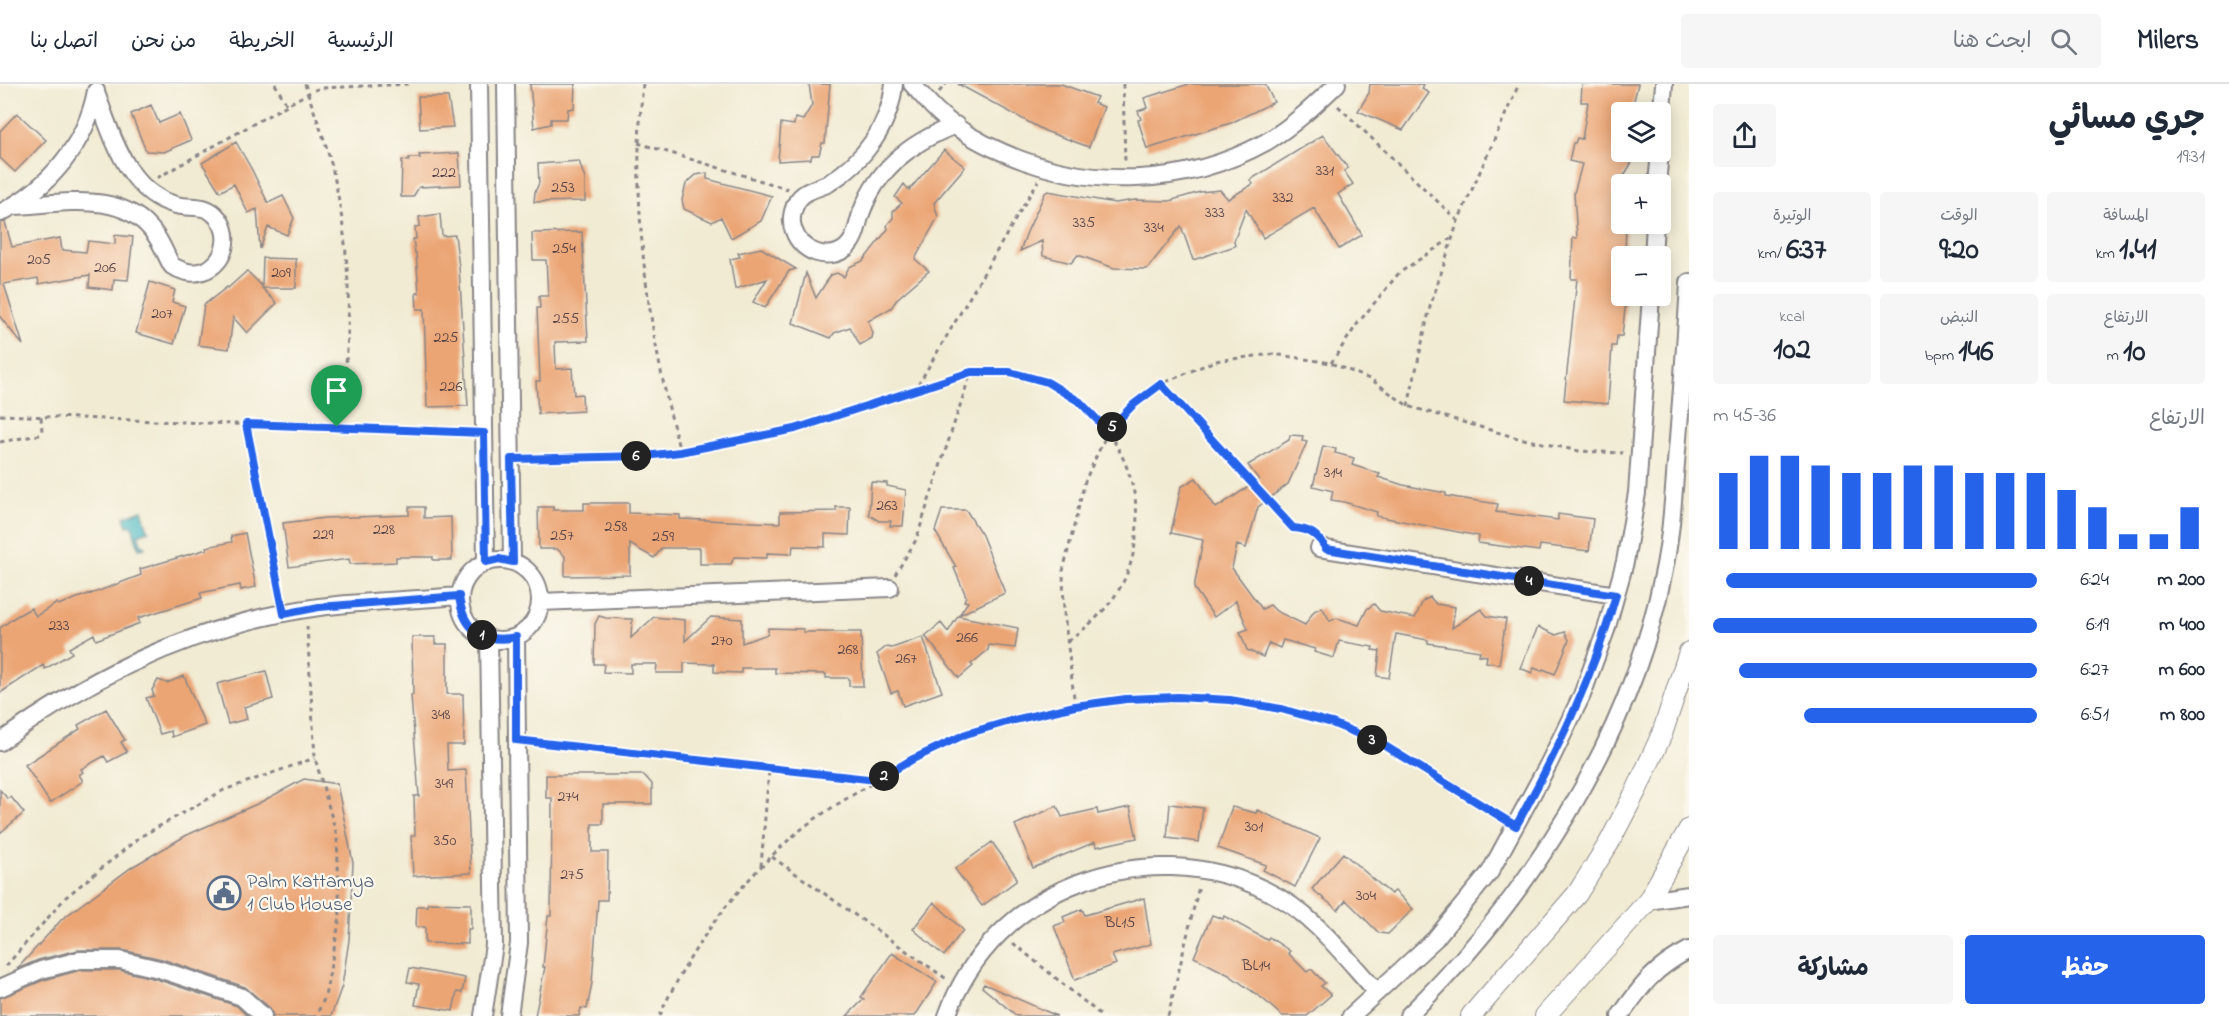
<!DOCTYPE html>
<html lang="ar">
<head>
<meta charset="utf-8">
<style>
  :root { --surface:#fff; --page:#f6f6f7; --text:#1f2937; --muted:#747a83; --line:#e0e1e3; --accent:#2563eb }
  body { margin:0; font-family:"Indie Flower","Playpen Sans Arabic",sans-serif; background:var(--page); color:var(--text); direction:rtl; height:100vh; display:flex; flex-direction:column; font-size:22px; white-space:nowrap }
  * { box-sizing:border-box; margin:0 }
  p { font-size:20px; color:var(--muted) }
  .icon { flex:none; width:33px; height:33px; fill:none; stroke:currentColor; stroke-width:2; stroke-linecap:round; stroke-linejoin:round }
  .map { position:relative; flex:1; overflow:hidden; direction:ltr }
  .details { display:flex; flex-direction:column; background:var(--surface); width:540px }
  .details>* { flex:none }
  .fabs { position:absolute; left:1611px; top:18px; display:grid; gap:12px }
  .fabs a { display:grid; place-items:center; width:60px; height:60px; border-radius:6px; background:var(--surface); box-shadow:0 3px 15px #0003; font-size:30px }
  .pin { position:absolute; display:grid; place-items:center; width:51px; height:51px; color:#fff; margin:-62px -26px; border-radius:50% 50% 50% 0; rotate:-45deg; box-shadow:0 0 6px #0007 }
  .pin .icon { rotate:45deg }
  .km { position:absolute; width:30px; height:30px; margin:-15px; border-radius:50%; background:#222; color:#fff; font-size:16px; line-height:30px; text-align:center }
  .round { display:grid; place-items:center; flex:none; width:63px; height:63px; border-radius:6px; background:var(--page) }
  .head { display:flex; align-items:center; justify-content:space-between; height:102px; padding:0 24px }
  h1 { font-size:33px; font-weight:700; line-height:45px }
  .figures { display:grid; grid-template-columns:repeat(3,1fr); gap:9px; height:102px; padding:6px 24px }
  .figures div { display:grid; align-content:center; border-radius:6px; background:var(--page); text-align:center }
  .figures b { font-size:30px; font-weight:700 }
  .figures small { font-size:16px; font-weight:400 }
  .figures p { font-size:16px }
  .chart { height:168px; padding:12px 24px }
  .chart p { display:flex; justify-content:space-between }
  .chart svg { width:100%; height:108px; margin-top:6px; stroke:var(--accent); stroke-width:6 }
  .cta { display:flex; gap:12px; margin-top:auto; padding:12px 24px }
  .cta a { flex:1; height:69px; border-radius:6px; background:var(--accent); color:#fff; font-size:24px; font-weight:700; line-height:69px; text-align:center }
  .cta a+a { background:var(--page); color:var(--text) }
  ul { padding:0 24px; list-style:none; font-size:20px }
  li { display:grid; grid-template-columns:96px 72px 1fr; align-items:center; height:45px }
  li i { height:15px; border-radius:8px; background:var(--accent) }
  header { display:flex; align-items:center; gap:36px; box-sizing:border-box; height:84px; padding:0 30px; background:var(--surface); border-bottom:2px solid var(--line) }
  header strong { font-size:28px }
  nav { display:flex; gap:33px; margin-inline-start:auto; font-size:21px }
  .search { width:420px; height:54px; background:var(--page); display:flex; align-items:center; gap:15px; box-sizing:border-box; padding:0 21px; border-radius:6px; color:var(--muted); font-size:22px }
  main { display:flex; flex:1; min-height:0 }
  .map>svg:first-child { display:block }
  .water { fill:#4cbac4; stroke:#376e80; stroke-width:1.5 }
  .building { fill:#eba473 }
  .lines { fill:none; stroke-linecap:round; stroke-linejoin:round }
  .minor-casing { stroke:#8a8687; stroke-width:20 }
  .tertiary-casing { stroke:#8a8687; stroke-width:22 }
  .path { stroke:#8a8687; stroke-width:3; stroke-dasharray:4.5 4.5; stroke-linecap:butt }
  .minor { stroke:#fff; stroke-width:16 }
  .tertiary { stroke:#fff; stroke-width:20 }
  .route-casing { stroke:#fff; stroke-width:12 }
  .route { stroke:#2563eb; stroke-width:8 }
  .labels { text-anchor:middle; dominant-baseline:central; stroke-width:4.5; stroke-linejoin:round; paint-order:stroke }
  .number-label { font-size:16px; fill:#544249 }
  .service-label { font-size:20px; fill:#4e5e75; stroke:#fbf7ec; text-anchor:start }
</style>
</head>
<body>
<header>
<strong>Milers</strong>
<div class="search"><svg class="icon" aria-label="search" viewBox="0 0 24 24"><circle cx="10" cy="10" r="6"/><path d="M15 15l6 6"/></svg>ابحث هنا</div>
<nav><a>الرئيسية</a><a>الخريطة</a><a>من نحن</a><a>اتصل بنا</a></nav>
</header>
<main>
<section class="details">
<div class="head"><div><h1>جري مسائي</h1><p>19:31</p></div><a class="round"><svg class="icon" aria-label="share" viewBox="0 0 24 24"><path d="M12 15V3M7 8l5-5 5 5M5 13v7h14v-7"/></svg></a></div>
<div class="figures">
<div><p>المسافة</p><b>1.41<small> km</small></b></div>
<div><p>الوقت</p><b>9:20</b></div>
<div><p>الوتيرة</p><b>6:37<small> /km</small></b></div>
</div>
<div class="figures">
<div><p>الارتفاع</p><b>10<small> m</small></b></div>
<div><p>النبض</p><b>146<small> bpm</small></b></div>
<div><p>kcal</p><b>102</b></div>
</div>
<div class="chart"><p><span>الارتفاع</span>36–45 m</p>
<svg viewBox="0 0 160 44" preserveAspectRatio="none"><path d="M5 44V13M15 44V6M25 44V6M35 44V10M45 44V13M55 44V13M65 44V10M75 44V10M85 44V13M95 44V13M105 44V13M115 44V20M125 44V27M135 44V38M145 44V38M155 44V27"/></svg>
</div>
<ul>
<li><b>200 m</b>6:24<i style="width:96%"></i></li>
<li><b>400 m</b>6:19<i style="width:100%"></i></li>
<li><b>600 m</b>6:27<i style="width:92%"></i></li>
<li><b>800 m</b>6:51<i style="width:72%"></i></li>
</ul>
<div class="cta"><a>حفظ</a><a>مشاركة</a></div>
</section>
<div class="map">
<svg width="1689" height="932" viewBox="0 0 1689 932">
  <rect width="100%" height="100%" fill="#fbf7ec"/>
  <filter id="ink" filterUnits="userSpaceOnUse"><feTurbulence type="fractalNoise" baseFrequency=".0167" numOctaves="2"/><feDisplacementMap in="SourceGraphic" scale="12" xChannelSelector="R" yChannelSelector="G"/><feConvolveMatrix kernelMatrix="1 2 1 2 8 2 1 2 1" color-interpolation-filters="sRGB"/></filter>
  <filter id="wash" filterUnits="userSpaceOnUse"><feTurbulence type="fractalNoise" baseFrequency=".008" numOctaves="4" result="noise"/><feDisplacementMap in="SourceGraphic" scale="24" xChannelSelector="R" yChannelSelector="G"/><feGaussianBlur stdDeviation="1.35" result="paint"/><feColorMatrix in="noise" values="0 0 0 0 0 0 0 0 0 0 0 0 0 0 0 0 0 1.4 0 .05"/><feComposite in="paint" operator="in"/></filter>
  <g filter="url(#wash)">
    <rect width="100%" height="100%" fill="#f1ebd3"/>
    <path class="water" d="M142,426L148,447L138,451L142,462L144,461L145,464L139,465L132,441L127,442L124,433Z"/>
    <g id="blocks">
      <path class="building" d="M530,0H575L574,24L568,25L567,35H551V40L534,44Z
        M809,0H830L825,59H822L819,71H812L811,75L778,77L781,39L794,41L795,34L803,36L812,21Z
        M958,0H1061L1097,13L1094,19L1104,23L1089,63L1045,47Z
        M1189,0H1265L1274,18L1231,39L1147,65L1138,36L1141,35L1138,27L1147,24L1144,14Z
        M1370,0H1424L1422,5L1429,9L1403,46L1358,27L1369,9Z
        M1582,0H1638L1632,25H1622V68H1638L1622,95V140H1626L1625,172H1622V216H1626L1622,252H1617L1616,262H1612L1608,320L1564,316L1577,195H1571L1573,154H1577L1574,109L1582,80L1569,77L1573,59H1575L1577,54L1582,55L1588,18H1581Z
        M418,13H448L453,43L420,45Z
        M151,21L159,39L180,30L191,56L164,68L146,67L131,30Z
        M17,29L46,56L15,88L0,74V47Z
        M1323,51L1348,84L1344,87L1353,100L1338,110L1362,151L1339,165L1314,124L1263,154L1246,125L1234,157L1235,162L1193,176L1181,142L1147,185L1114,184L1078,171L1071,179L1043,172L1042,157L1020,167L1027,148L1045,109L1048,107L1115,119L1135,116L1169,117L1200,108L1220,106L1228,115L1253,100L1250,96Z
        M236,58L252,86L268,119L283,112L294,134L287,151L268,143L260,165L257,125L248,129L234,100L220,108L202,79Z
        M944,66L965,83L934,119L938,133L915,175L929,187L898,214L891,224L868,237L873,249L872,254L860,261L850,243L834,249L831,254L793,239L806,189L816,214L831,191L837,189L844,193L849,183L863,177L888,145L887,141L893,134V127L902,119L895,113L904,100L909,106Z
        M459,69L461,101L419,103L413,113H401L402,76L409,77V74H420L419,71Z
        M579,77L585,95V117L534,118L535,108L539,99L538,80Z
        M707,89V95L772,112L761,137L731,154L721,133L712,138L684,125L682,116L686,100L696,91Z
        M440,130L442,152L455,151L459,183L468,322L427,323L424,225H417L416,209H419L416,169H415L413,155H416L415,143L420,142L419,133Z
        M5,138L12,163L60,154L62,166L86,168L88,157L115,160V151L133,153L128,196L114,195L113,206L89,203L90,191L39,200L38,194L4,200L23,261L0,233V139Z
        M582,148L588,257L555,258L556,285L572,284L574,311L582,310L583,327L538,330L536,297H540L537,224H540L539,212H548L546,176H533L532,149Z
        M761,164L796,185L789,187L765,224L753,218L767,195L735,205L730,175L740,173L738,169Z
        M263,174L296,175V204H262L277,219L247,249L233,233L229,265L198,261L204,221L227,203L228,204L247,187L262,202Z
        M150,198L175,206L172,218L185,222L174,260L136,249Z
        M1290,351L1303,352L1302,357L1307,358L1288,400L1258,423L1246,464L1237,461L1232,484L1262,525L1270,521L1276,527L1305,541L1314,527L1322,523L1330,537L1337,534L1359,541L1367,525L1374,520L1380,527L1415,534L1423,517L1430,513L1436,520L1455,523L1452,544L1481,525L1487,532L1506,535L1499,580L1486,578L1487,572L1479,571L1480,567L1428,559V556L1396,550L1389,594L1377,592L1380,567L1372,566L1373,563L1339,557L1334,574L1314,568L1315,565L1283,556L1280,564L1269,559L1263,573L1247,566L1240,548L1248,545L1236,517L1214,533L1194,504L1203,456L1171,449L1181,403L1196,394L1216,424L1259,396L1248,381L1289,356Z
        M1323,362L1336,365L1335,369L1354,374L1352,381L1380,390L1378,393L1403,401L1446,409V412L1498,420L1496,428L1558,436V430L1593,435L1589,467L1540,461L1539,467L1478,459L1479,452L1376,432L1377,428L1344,418L1331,416L1333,407L1313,402Z
        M871,398L887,399V402L906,406L903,442H890L891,437H879L869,431Z
        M584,419H629V429L680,431V435L780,439V428L836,427V423H850L849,451L825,450V463L793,462L792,470L767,469V474L734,473L731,480H700V464H662L654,474L630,460V491L565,492V472L557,465H539L538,423H553V426H584Z
        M409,423H424V434L451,433L452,476H433V473H396V478L350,480L349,475L289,483L283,439L325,434L409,431Z
        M942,426H966L982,451L1005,509L959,531L968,518L964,517L966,512L954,484L956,483L935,447Z
        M245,449L256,503L241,506L240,501L200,509L202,514L138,534L140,539L96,556L94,550L69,564L72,569L45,585L43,581L0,609V544L15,533L31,524L36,532L57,519L58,521L91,509V510L141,491L140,485L207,465L206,463L232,458L231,452Z
        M599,532L606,534L632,535L631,554L654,533L685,536V557L711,533L742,535V559L768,550V544L803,545V548H861L863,602H849V594H826V590L775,589V584H741V589L714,588V580L684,579V589H656L657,580H631V589L603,588L604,580H594L595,540Z
        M958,532L1018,544L1015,564L989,561L988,566L971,580L973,582L959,594L925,552L941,539L948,548Z
        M1538,543L1556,551L1565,548L1569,556L1555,590L1543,585L1542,587L1534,584L1532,589L1520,584Z
        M412,553H435V560H447V610H463L464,661H447L448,687L466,686L471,789L413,792L411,752L415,751L414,712H419L412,625L411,611H413Z
        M923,553L942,608L903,622L898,607L891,609L877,570L886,563L892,564Z
        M266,587L273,615L244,623L247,635L228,640L217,600Z
        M184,592L205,641L172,653L171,647L160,650L146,614L154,612L152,606L158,596L167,599Z
        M106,625L125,656L121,658L127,668L108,678L104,672L81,685L83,688L79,691L83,697L50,719L25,681L80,645L78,641Z
        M546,691H644L652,700V720H603V740H592V768H608L607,816H598L592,899L587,925L581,924L579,932H535L545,883H543L548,832H551L552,714H546Z
        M304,695L337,700L353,779L349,856L342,902L331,932H273L270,924L245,903L162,875L122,866H78L38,876L17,885L62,835L132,783L187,751L259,719Z
        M0,706L8,715L11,713L24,729L0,749Z
        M1170,720L1203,724L1199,758L1167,754Z
        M1057,722L1062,733L1097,725L1098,730L1130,723L1137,754L1096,763L1095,758L1033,784L1015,741Z
        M1232,723L1256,729L1257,726L1320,754L1295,803L1263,786L1266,781L1218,764Z
        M992,758L1016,792V797L982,822L955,785Z
        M1343,769L1391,810L1395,807L1413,825L1388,850L1379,849L1346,816L1338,826L1312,805Z
        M1144,814L1151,860L1112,871L1116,880L1075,896L1054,842L1065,838L1063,833L1082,825L1085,831Z
        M934,818L963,846L944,872L913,845Z
        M428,819L471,820V845H468V860L425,859V843H416L417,822H428Z
        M1212,831L1223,835L1224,832L1267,856L1269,853L1290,867L1288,869L1307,888L1311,885L1325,899L1321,902L1331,911L1307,932H1282L1263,915L1229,891L1194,873Z
        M892,869L937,898L915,932H847L864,915L861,913Z
        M410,884L465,894L462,909L457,908L453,927L415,921L419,900L407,898Z
        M81,886H119L156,895L237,922L247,932H0V914L44,896Z
        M984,900L1057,932H1017L982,903Z"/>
    </g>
  </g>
  <g filter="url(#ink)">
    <use href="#blocks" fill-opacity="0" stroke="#8a8687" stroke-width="1.5"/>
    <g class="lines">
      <g class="minor-casing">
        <path id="minor" d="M479,0L486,478
          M506,0L512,478
          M894,0C890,42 864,77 829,99C821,103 811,105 804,110C793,118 789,136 794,147C801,168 828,178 846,164C857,154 857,140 862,127C878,83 913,57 956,41
          M912,0C921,10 930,21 940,30C958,46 981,59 1002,68C1087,106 1185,103 1266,58C1293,42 1315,21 1337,0
          M1660,52L1664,0
          M1657,100L1660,68
          M14,122C61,120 122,105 154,149C162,159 166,172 172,182C182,187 192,191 203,187C225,180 232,152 218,134C207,119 192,125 176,121C126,108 112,50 96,9
          M0,129C48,105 86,60 96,7
          M1653,172L1655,140
          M1319,464L1616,511
          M460 516a40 40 0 1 1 80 0a40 40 0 1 1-80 0Z
          M540,518L890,504
          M0,658C95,589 202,539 319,523C365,517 413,516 459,512
          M1648,817L1689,811
          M0,904L41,886L80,876H120L159,885L242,913L263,932
          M483,932L494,861L489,554
          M509,932L519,859L516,553
          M947,932C993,803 1146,747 1267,807C1312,828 1344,872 1377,908
          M1351,932L1435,855L1490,788L1549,679L1582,611L1606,546L1625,478L1637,409L1651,212
          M1408,932C1527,816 1630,656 1663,491C1671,454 1673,417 1676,379C1681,319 1686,259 1689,198
          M1620,932C1642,901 1654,884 1689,866"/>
      </g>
      <g class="tertiary-casing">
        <path id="tertiary" d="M1471,932L1577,810L1609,759L1637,705L1662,650L1689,568
          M1545,932L1648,817L1689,745"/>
      </g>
      <path class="path" d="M275,0L287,21
        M305,0C313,26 324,52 331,79C352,165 354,255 337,343
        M643,0C630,125 648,247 680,368
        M1123,0L1125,79
        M939,8L946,0
        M1338,22L1458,137
        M638,59L788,105
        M157,94L312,7L321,4L411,0
        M1331,279L1358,239L1399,189L1453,153
        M1161,300L1293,444H1303L1314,449
        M916,306C948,296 974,284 1009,288C1098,298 1156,394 1131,478C1121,513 1096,537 1067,558
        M1408,322L1430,223L1458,137L1519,0
        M0,331L467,349
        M246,340L281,515
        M0,358L39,351L42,347L41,333
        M525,374L645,372L680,368L795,345L915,306L1038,97
        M895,491L916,456L971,288
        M307,542L315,674L337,752L340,833L325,913L316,932
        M1075,622L1064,529L1063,487L1085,397L1108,347L1133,321L1161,300L1215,277L1273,270L1331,279L1372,296L1408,322L1514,353L1579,367L1623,369
        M533,658L875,696
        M772,773L948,896
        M761,782L769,685
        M1013,859L1102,932
        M6,882L66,813L140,753L224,706L315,674
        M660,932C665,918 673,905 680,892C709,839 747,793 792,753C818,730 850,713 879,695C908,679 937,660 968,649C1067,615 1180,600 1283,626C1316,634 1352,644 1382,660C1422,682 1461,709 1501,733
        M1168,932L1199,802"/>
      <use href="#minor" class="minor"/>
      <use href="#tertiary" class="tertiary"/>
    </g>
  </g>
  <g class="lines" filter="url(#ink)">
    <g class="route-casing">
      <path id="route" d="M971,288H1010L1047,298L1080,318L1108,347L1133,321L1161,300L1293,444C1310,445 1318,451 1326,465L1616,511C1593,593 1557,668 1516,742L1380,659L1332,639L1281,625L1230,616L1178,613L1126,615L1075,622L1010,637L966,650L913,675L877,696L516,656V553C483,560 463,546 459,512L319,523L284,530L246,340L484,349L486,478L499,475L513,478L511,375L645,372L680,368L795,345Z"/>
    </g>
    <use href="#route" class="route"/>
  </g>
  <defs>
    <g id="civic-ring" transform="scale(1.725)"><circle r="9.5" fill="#fbf7ec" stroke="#5c6f8a" stroke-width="1.5"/><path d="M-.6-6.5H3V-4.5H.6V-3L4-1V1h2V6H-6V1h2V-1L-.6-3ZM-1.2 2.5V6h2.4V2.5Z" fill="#5c6f8a"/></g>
  </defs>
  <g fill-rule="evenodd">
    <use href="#civic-ring" x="224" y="809"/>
  </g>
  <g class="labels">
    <g class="number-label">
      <text x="1325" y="87">331</text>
      <text x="444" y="89">222</text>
      <text x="563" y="104">253</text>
      <text x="1283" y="114">332</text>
      <text x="1215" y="129">333</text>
      <text x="1084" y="139">335</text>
      <text x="1154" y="144">334</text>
      <text x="564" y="165">254</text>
      <text x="39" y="176">205</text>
      <text x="105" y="184">206</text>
      <text x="281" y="189">209</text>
      <text x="162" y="230">207</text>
      <text x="566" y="235">255</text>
      <text x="446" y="254">225</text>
      <text x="451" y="303">226</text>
      <text x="1333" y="389">314</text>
      <text x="887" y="422">263</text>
      <text x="616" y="443">258</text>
      <text x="384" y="446">228</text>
      <text x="323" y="451">229</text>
      <text x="562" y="452">257</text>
      <text x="663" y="453">259</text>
      <text x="59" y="542">233</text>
      <text x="967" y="554">266</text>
      <text x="722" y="557">270</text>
      <text x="848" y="566">268</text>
      <text x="906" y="575">267</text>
      <text x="441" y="631">348</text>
      <text x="444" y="700">349</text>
      <text x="568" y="713">274</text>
      <text x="1254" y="743">301</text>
      <text x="445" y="757">350</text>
      <text x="572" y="791">275</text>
      <text x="1366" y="812">304</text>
      <text x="1120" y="839">BL15</text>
      <text x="1256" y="882">BL14</text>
    </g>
    <g class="service-label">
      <text x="247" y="798">Palm Kattamya<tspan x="247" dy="23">1 Club House</tspan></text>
    </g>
  </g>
</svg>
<div class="fabs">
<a><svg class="icon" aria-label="layers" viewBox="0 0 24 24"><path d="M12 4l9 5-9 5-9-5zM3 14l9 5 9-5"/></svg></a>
<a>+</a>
<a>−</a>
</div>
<div class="pin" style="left:337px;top:343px;background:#1e9e55"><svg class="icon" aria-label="arrive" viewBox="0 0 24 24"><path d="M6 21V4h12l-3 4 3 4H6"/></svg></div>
<b class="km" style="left:482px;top:551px">1</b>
<b class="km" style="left:884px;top:692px">2</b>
<b class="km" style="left:1372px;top:656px">3</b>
<b class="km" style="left:1529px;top:497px">4</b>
<b class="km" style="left:1112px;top:343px">5</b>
<b class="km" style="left:636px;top:372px">6</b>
</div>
</main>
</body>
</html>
